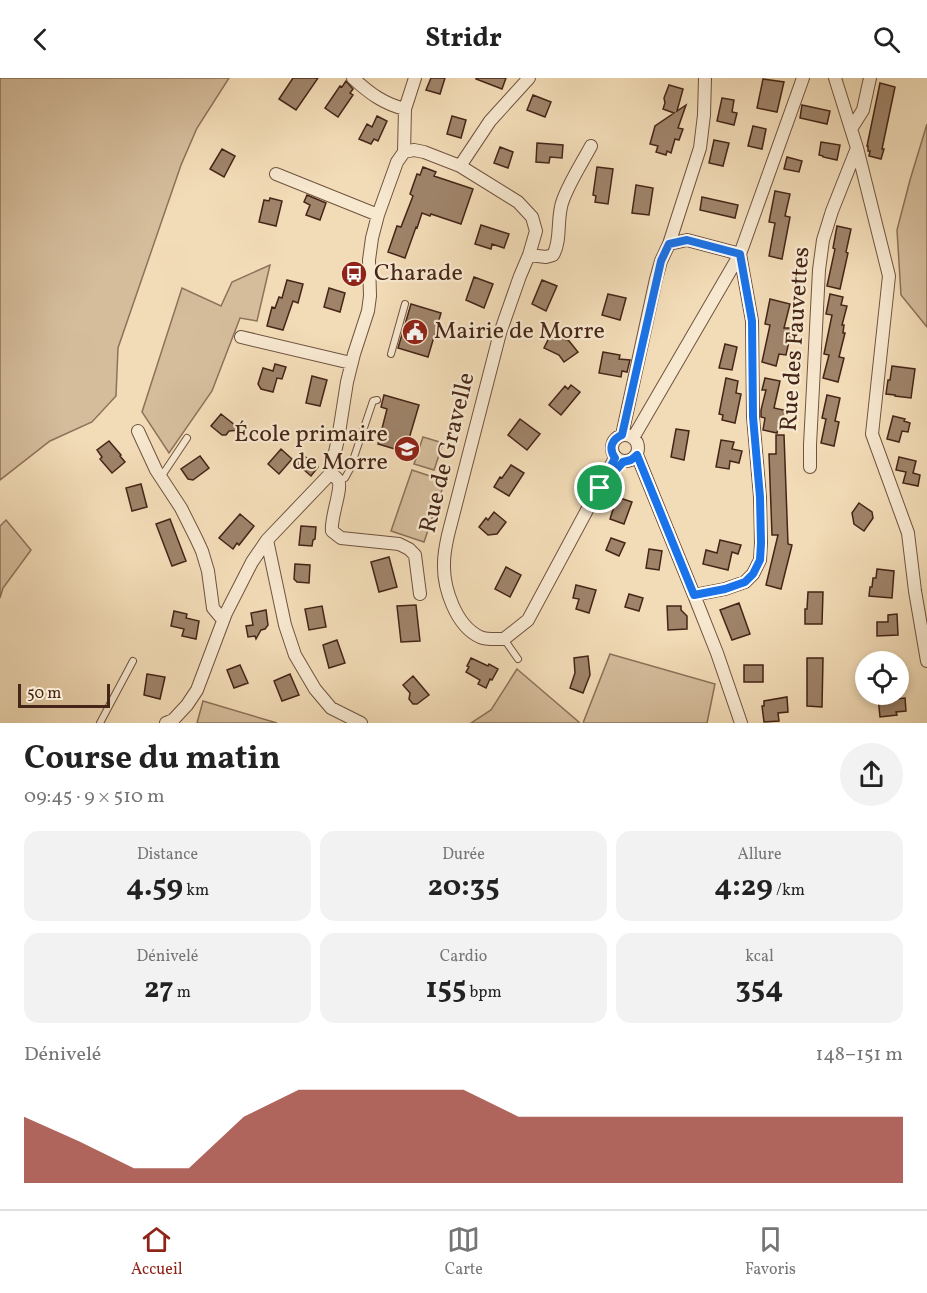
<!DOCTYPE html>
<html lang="fr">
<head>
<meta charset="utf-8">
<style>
  :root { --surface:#fff; --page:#f2f2f2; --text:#222; --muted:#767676; --line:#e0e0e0; --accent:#8f2418 }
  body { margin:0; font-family:Vollkorn,serif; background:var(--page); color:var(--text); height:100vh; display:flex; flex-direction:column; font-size:22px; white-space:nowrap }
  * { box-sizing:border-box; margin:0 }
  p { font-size:20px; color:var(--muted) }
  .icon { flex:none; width:33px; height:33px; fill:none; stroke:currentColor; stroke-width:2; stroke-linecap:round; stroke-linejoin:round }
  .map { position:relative; height:645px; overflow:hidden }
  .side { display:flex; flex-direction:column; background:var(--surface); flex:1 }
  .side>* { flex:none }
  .controls { position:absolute; left:855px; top:573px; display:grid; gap:12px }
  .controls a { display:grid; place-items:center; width:54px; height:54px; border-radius:50%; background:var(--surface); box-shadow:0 3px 9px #0003; font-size:30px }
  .scale { position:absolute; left:18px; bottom:15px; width:92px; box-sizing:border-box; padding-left:6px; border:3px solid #452517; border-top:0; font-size:16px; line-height:21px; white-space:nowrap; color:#452517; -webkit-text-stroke:4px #f7e8d0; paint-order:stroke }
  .pin { position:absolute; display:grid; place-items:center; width:51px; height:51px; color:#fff; margin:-26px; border:3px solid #fff; border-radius:50%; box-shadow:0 2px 6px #0007 }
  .round { display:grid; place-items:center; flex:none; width:63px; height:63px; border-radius:32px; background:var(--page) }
  .summary { display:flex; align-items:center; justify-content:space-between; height:102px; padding:0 24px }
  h1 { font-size:33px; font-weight:700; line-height:45px }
  .figures { display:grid; grid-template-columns:repeat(3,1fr); gap:9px; height:102px; padding:6px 24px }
  .figures div { display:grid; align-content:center; border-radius:15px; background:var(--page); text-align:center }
  .figures b { font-size:30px; font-weight:700 }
  .figures small { font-size:16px; font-weight:400 }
  .figures p { font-size:16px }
  .chart { height:168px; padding:12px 24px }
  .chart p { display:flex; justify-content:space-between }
  .chart svg { width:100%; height:108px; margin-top:6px; fill:var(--accent); opacity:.7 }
  header { display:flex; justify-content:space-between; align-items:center; height:78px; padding:0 24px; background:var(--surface); font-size:27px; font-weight:700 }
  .tab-bar { display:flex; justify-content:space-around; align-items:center; height:84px; border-top:2px solid var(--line); background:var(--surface); font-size:16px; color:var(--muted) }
  .tab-bar a { display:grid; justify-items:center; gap:3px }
  .tab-bar .active { color:var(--accent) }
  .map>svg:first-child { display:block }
  .green { fill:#d5bd9c; stroke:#8d715a; stroke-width:1.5 }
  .building { fill:#9f846a; stroke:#452517; stroke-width:1.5 }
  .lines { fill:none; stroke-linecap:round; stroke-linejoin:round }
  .lane-casing { stroke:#70533f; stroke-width:8 }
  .street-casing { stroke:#70533f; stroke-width:14 }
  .lane { stroke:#f7e8d0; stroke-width:6 }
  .street { stroke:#f7e8d0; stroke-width:12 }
  .route-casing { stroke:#fff; stroke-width:12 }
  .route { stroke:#1a73e8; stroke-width:8 }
  .labels { text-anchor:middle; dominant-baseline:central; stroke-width:4.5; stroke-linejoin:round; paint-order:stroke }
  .poi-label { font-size:24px; fill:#452517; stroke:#f7e8d0; text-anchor:start }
  .street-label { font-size:24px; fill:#452517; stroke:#f7e8d0 }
</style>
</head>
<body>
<header><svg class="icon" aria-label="back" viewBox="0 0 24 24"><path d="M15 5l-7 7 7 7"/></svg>Stridr<svg class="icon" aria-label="search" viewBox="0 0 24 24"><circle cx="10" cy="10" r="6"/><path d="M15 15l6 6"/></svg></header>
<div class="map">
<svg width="927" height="645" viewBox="0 0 927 645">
  <rect width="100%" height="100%" fill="#f2dcb7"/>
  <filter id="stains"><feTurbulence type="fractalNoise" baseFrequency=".00333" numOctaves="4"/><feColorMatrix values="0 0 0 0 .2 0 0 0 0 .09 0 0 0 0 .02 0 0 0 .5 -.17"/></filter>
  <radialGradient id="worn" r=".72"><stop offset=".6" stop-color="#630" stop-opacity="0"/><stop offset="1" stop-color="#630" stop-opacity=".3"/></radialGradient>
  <path class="green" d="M0,0H229L197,50L181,87L118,270L116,318L92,344L50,363L0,402Z
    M927,46V249L901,217L897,152L910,102Z
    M270,187L257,243L240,240L212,313L169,375L142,334L182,210L221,228L232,204Z
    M423,359L443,365L434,392L414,386Z
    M412,392L445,403L424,464L391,453Z
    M6,442L31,472L3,510L0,520V448Z
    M610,576L715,606L707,645H583Z
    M517,591L580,645H471L491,632Z
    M203,623L277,645H197Z"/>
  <path class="building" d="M293,0H318L296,32L279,21Z
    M431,0H445L440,16L426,12Z
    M476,0H506L502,11L476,1Z
    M763,1L784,4L777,34L757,30Z
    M346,3L353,11L350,15L353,17L338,39L325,30L340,8L342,9Z
    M880,5L895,9L882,71H884L881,81L869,78L870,73H868V68H867Z
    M669,7L683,11L677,33L686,27L678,50L683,51L679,62L675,61L671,75L667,73L666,77L656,74L658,68L650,66L655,48L674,35L663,31L665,25L664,20Z
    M533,17L551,24L545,39L527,32Z
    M722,20L734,22L732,34L737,35L734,47L717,43Z
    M802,27L830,33L827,46L800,40Z
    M377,38L387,43L378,63L374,61L371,66L359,61L367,46L372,49Z
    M452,38L466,42L461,60L447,56Z
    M753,48L766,51L762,71L748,68Z
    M714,62L729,65L723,88L709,85Z
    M821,64L840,67L837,82L823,79V78L819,77Z
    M537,65L563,67L562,80L550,79L549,85L536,84Z
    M500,69L513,74L508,90L494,85Z
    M222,71L235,78L224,99L210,91Z
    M787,79L802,83L799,94L784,91Z
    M423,89L436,94L434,98L473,111L461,146L431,136L430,138L422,135L417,150L416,149L405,180L388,174L397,148L401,149L413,118L410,116L417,96L420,97Z
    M597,89L613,91L608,126L595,124L596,118L593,117Z
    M636,107L653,110L649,137L632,135Z
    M775,113L790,116L785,138L790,139L782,181L769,178L775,145L769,144Z
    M307,117L326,125L320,142L306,137L310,127L304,124Z
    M702,119L738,127L735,140L700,132Z
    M270,120L282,123L276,148L259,144L264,122L269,123Z
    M481,147L509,156L504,170L492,166L491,171L475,166Z
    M837,148L851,151L846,174L848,175L840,211L827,208L835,171L833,170Z
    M474,199L493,206L484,230L466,222Z
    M287,202L303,206L298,225L293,223L283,252L267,248L272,229L275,230L279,219L282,220Z
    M542,202L557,208L546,233L532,226Z
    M329,210L345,215L340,234L324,229Z
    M608,216L626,220L620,242L602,237Z
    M830,216L843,219L841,227L847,228L842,247H844L843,255H845L839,279L844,280L838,304L823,300L829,277L824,276L832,237L826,236Z
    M770,221L790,226L784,250H792L786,277L779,276L776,288L762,284L770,247L765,246Z
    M411,226L441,235L428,279L398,270Z
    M551,256L569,263L578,274L564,284L559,277L544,270Z
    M725,266L737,269L732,292L719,290Z
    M603,274L620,277L619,281L630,282L627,294L622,293L621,299L599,295Z
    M275,286L286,289L282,301L277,300L273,314L261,311L258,306L263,290L273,293Z
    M892,288L915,291L911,320L895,318V317L886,316L888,302H890Z
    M312,298L327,302L320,328L306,325Z
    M726,300L738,303L736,315L741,316L735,345L722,342L723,337L719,336Z
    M765,300L780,303L774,330L788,333L786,344L780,343L777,355L763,352L765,340L761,339V332L766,312H762Z
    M571,307L580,314L561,337L549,327L565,308L568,311Z
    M384,317L419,327L405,374L378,366L387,331L381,329Z
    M827,317L840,320L835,343L839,344L834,368L821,365L826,341L822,340Z
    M221,336L241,352L229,353L226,357H222L211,348Z
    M893,338L905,341L904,343L910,345L908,354L902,353L899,364L887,361Z
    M520,341L540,356L527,372L508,357Z
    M676,351L689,353L684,382L671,379Z
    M776,357H784L788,466L792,467L781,511L766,507L778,457H772L769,376H776Z
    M721,362L734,364L732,371L742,373L739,385L730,383L729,391L716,389Z
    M109,363L121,377L120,378L125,384L112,395L100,381L102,379L97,372Z
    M281,371L292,381L279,396L268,386Z
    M303,377L318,389L311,398L296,385Z
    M200,378L209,390L193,402L188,401L181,391Z
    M899,379L916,383L913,395L920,397L918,408L903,405L906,394L896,392Z
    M511,387L524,395L509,418L494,409L500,399L502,400Z
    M141,406L147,429L132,433L126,410Z
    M617,419L632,424L624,446L610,441Z
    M859,425L872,434L873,440L864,453L854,446L852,435Z
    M494,434L506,444L497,456L488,457L479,449L486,440L488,442Z
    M240,436L254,448L239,467L237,465L233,471L219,460Z
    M170,441L186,483L172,488L156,446Z
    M301,448L316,449L315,461L313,462L312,468L299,467Z
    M611,460L625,465L619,478L606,472Z
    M720,462L741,467L738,476L732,474L728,492L703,486L706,472L717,475Z
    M649,471L662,473L659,492L646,490Z
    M389,479L397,509L379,514L371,484Z
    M295,486L310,487L309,505L297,504L294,501Z
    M506,489L521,497L510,519L495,511Z
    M877,491L894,493L892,520L869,518L870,509H872L873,500H876Z
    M576,507L596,512L589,535L576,531L579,521L573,520Z
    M808,514H823L822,546H805V531H807Z
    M629,516L643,520L639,533L625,529Z
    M739,525L750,556L732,562L720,532Z
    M416,527L420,563L401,564L397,528Z
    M322,528L326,549L309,552L305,531Z
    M667,528H681V532L687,538V551L668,552Z
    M266,532L268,547L265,551L261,552L256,561L255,558L248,559L246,548L253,547L251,535Z
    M174,533L187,536L186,540L199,543L196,561L182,558L184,551L171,548Z
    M897,536L898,557L877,558V544H888V537Z
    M337,562L345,585L329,590L323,567Z
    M588,578L590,597L583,615L570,610L575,595L574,580Z
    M471,580L488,588L489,586L498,591L492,602L490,601L486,610L478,606L480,602L466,594L469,589L467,588Z
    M807,580H823L822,629L807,628Z
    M240,587L248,605L234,610L227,592Z
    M744,587H763V604H744Z
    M147,596L165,599L160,621L144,617Z
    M290,596L299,617L282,623L274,603Z
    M413,598L429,617L417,626H413L409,621L410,615L403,607Z
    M894,617L895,621L905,620L906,633L896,634L897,637L880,639L878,619Z
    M787,619L788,634L778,635L779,643L764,644L762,628H764V623Z"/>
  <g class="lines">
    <g class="lane-casing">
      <path id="lane" d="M391,276L405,226
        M161,399L187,360
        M339,403L345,400L350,391L373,323L377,322
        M504,561L518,581
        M100,645L133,583"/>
    </g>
    <g class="street-casing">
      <path id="street" d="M353,0C369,15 384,26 405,31
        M835,0L857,70L889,198L872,356L908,455L915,513L927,583
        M851,51L863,32L870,0
        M404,74L414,72L424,74L460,88L518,124L532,139L536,153L529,177L520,198L500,255L448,457C446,466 444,476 444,485C443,510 456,548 480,559C487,562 496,561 504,561L528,542L615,380
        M460,88L490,43L529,0
        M276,96L378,137
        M669,166L687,162L740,176L752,243L753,339L760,419L761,465L760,482L753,496L745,504L725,511L694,517
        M529,177L546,179L553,177C562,162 556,139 563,122C570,103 582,85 591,68
        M241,259L351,285
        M138,353L156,392L181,430L196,460L202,473L208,493L213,530L223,542
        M612 370a13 13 0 1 1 26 0a13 13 0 1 1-26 0Z
        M622,357L656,201L661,183L669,166L700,70L704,37L705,0
        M633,360L740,176L803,0
        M637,377L694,517L717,575L741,645
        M810,389V367L819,192L823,162L832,133L857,70
        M330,396C333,397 336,399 338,402C343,410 330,440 332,453L341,460L399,466L409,471L415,477L420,516
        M267,462L285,547L295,577L315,611L331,630L361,645
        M166,645L173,642L187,627L197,612L226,535L252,484L267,462L330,396L338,361L347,304L354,276L368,233L370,218L369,182L372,160L378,137L397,84L404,74L405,31L415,0"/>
    </g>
    <use href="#lane" class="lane"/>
    <use href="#street" class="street"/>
  </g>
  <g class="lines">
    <g class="route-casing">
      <path id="route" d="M687,162L740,176L752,243L753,339L760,419L761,465L760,482L753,496L745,504L725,511L694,517L637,377L631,382L623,384L600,410L615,380C608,370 612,361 622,357L661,183L669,166Z"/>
    </g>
    <use href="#route" class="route"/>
  </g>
  <defs>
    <g id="bus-disc" transform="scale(1.35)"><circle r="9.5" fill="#8f2418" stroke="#f7e8d0"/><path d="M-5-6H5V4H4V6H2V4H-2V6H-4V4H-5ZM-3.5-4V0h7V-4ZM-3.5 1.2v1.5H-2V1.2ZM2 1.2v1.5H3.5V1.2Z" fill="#fff"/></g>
    <g id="civic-disc" transform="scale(1.35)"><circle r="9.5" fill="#8f2418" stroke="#f7e8d0"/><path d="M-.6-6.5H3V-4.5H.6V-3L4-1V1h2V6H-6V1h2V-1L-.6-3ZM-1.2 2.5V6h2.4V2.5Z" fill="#fff"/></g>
    <g id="school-disc" transform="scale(1.35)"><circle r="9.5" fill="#8f2418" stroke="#f7e8d0"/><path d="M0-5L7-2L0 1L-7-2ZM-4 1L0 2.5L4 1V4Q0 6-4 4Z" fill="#fff"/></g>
  </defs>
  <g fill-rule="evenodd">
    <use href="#bus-disc" x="354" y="196"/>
    <use href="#civic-disc" x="415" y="254"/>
    <use href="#school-disc" x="407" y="371"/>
  </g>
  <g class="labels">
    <g class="poi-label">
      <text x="374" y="196">Charade</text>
      <text x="434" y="254">Mairie de Morre</text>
      <text x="388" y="357" text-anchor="end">École primaire<tspan x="388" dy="28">de Morre</tspan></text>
    </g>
    <g class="street-label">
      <text transform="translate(796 261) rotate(-86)">Rue des Fauvettes</text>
      <text transform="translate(448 375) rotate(-76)">Rue de Gravelle</text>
    </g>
  </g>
  <rect width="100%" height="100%" filter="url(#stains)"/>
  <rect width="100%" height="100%" fill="url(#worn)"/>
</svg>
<div class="controls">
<a><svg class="icon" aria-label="locate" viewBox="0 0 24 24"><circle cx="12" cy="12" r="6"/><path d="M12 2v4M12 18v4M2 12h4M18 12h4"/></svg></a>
</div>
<div class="scale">50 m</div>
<div class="pin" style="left:600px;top:410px;background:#1e9e55"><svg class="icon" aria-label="arrive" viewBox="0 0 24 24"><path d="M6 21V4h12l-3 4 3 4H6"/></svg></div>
</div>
<section class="side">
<div class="summary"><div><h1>Course du matin</h1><p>09:45 · 9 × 510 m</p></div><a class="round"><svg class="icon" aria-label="share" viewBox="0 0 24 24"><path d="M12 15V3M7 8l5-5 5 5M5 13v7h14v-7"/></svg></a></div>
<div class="figures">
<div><p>Distance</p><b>4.59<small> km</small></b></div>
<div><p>Durée</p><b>20:35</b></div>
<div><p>Allure</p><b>4:29<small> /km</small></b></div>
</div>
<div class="figures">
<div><p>Dénivelé</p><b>27<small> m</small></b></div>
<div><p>Cardio</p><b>155<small> bpm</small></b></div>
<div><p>kcal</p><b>354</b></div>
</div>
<div class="chart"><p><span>Dénivelé</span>148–151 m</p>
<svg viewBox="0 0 160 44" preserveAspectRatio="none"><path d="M0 44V17L10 27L20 38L30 38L40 17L50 6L60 6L70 6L80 6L90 17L100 17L110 17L120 17L130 17L140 17L150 17L160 17V44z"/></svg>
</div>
</section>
<nav class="tab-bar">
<a class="active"><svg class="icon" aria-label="home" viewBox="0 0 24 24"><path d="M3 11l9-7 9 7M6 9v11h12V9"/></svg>Accueil</a>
<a><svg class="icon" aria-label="map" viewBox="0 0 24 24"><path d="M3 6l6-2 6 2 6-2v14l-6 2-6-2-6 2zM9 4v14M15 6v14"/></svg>Carte</a>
<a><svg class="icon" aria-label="saved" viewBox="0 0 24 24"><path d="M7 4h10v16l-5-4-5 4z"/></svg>Favoris</a>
</nav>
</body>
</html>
